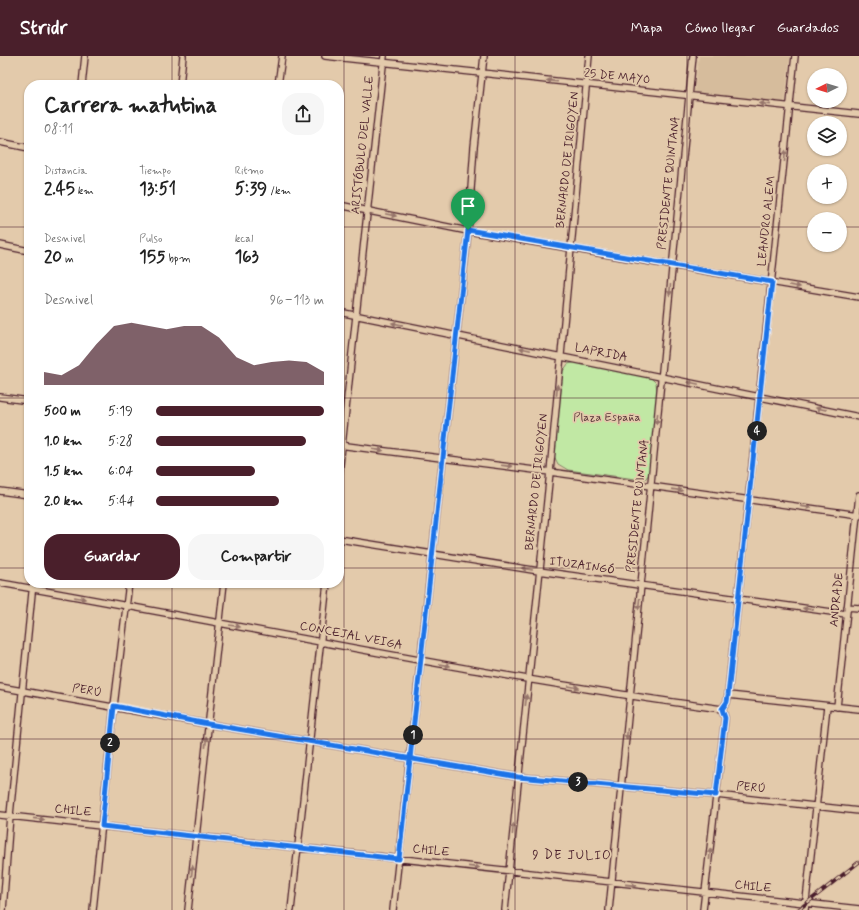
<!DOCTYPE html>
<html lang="es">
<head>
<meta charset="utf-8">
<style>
  :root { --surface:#fff; --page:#f6f6f6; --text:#222; --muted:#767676; --accent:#4a1f2b }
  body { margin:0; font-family:Mynerve,sans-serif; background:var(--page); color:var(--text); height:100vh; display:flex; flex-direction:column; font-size:15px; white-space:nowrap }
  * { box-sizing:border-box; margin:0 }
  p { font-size:13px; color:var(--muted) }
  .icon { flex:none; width:22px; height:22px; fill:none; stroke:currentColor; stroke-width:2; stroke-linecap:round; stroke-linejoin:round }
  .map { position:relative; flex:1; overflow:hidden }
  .drawer { position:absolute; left:24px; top:24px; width:320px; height:508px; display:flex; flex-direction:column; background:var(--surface); border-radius:16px; box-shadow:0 1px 3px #0004 }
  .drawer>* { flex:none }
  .needle { width:26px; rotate:265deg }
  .tools { position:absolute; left:807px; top:12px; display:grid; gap:8px }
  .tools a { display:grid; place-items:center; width:40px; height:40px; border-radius:50%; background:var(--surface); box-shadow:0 1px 3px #0004; font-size:20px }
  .pin { position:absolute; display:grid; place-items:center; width:34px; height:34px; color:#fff; margin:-41px -17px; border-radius:50% 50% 50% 0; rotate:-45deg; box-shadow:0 0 4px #0007 }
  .pin .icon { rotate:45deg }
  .km { position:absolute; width:20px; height:20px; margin:-10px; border-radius:50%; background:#222; color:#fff; font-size:11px; line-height:20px; text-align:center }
  .round { display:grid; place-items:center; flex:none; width:42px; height:42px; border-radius:16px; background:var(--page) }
  .summary { display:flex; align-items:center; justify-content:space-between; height:68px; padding:0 20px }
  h1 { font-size:22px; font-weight:700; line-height:30px }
  .stats { display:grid; grid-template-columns:repeat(3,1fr); gap:6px; height:68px; padding:4px 20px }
  .stats div { display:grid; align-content:center }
  .stats b { font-size:17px; font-weight:700 }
  .stats small { font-size:11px; font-weight:400 }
  .stats p { font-size:11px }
  .chart { height:112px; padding:8px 20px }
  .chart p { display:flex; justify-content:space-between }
  .chart svg { width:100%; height:72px; margin-top:4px; fill:var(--accent); opacity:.7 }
  .cta { display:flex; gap:8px; margin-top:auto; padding:8px 20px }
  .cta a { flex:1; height:46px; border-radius:16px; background:var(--accent); color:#fff; font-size:16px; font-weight:700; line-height:46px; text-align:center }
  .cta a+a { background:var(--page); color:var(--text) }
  ul { padding:0 20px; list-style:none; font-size:13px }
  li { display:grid; grid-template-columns:64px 48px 1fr; align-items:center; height:30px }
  li i { height:10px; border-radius:5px; background:var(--accent) }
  header { display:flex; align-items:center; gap:24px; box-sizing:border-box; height:56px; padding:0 20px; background:var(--accent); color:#fff }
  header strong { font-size:19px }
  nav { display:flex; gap:22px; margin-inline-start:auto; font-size:14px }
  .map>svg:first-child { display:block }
  .built { fill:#d6bc9c }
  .green { fill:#c1e8a4; stroke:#868468 }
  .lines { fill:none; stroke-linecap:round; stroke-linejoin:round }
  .street-casing { stroke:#4a1f2b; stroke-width:8 }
  .street { stroke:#e3caab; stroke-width:5.5 }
  .rail-casing { stroke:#4a1f2b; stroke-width:3.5 }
  .rail { stroke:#e3caab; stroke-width:2; stroke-dasharray:6; stroke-linecap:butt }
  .oneway { fill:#96746b }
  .route-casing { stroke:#fff; stroke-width:8 }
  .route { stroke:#1a73e8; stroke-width:5 }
  .grid { fill:none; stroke:#4a1f2b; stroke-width:1; stroke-opacity:0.55 }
  .labels { text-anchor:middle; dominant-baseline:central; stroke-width:3.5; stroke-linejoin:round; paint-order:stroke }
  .street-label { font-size:12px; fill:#4a1f2b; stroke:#e3caab }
  .park-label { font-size:12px; fill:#563337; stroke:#e3caab }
  .neighbourhood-label { font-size:13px; letter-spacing:1px; fill:#4a1f2b; stroke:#e3caab }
</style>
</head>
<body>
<header>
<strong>Stridr</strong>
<nav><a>Mapa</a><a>Cómo llegar</a><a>Guardados</a></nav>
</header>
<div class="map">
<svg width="859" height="854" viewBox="0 0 859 854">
  <rect width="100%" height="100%" fill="#e3caab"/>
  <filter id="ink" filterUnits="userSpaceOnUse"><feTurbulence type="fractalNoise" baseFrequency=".025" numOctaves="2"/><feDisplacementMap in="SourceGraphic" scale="8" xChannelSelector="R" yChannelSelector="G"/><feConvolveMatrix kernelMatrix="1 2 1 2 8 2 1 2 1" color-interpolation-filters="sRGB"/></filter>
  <g filter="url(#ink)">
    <path class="built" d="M699,0H790L785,45L782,47L697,37L694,36Z"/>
    <path class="green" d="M577,306L650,321L656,327L658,342L651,416L645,423H636L568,414L558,408L554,400L563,315L568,308Z"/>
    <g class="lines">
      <g class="street-casing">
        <path id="street" d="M325,0L859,58
          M82,29L85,0
          M180,29L183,0
          M278,29L282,0
          M0,86L29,92
          M339,149L468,175L859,241
          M0,189L29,195
          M339,256L859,361
          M0,341L29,345
          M339,389L550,416L859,459
          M339,418L384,0
          M0,435L29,439
          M339,483L539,515L846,558
          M0,527C241,569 480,620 722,653
          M847,551L859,552
          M0,631L208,668L518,721L716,739L859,755
          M728,639L859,653
          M837,651L859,439
          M0,759L859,853
          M3,854L10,759L33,527
          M93,854L114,650L129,527
          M188,854L224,527
          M291,854L327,527
          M393,854L468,175L474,91L484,0
          M505,854L550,416L589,0
          M609,854L693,0
          M703,854L725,662L722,653L727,646L728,639L795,0
          M805,854L827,650"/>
      </g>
      <use href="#street" class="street"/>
      <g class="rail-casing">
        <path id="rail" d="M798,854L859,806"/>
      </g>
      <use href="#rail" class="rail"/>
    </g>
    <defs><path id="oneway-solid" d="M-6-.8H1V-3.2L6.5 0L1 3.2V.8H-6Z"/></defs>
    <g class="oneway">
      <use href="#oneway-solid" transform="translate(552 25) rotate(-174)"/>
      <use href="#oneway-solid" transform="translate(765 48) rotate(-174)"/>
      <use href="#oneway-solid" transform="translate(785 100) rotate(-84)"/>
      <use href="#oneway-solid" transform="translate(391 159) rotate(12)"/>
      <use href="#oneway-solid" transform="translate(795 230) rotate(10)"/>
      <use href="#oneway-solid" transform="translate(670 234) rotate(95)"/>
      <use href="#oneway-solid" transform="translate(397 268) rotate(-169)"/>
      <use href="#oneway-solid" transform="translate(525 293) rotate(-168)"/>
      <use href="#oneway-solid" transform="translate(693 327) rotate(-168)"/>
      <use href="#oneway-solid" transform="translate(557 334) rotate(-85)"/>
      <use href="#oneway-solid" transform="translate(821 353) rotate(-169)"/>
      <use href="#oneway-solid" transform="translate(657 363) rotate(96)"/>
      <use href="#oneway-solid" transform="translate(378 394) rotate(7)"/>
      <use href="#oneway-solid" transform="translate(507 410) rotate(7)"/>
      <use href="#oneway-solid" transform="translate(677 434) rotate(8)"/>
      <use href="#oneway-solid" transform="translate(806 451) rotate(8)"/>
      <use href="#oneway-solid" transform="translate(527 513) rotate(-171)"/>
      <use href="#oneway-solid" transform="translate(80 542) rotate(10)"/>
      <use href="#oneway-solid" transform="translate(639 548) rotate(96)"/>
      <use href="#oneway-solid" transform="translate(808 553) rotate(-172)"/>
      <use href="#oneway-solid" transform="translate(235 570) rotate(10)"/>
      <use href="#oneway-solid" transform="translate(445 609) rotate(10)"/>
      <use href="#oneway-solid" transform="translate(574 631) rotate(10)"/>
      <use href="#oneway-solid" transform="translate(526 644) rotate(-84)"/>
      <use href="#oneway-solid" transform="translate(627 678) rotate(95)"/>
      <use href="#oneway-solid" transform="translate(206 686) rotate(-84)"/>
      <use href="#oneway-solid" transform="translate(39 763) rotate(6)"/>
      <use href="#oneway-solid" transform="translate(513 773) rotate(-84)"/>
      <use href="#oneway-solid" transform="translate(710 798) rotate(-84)"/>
      <use href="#oneway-solid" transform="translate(474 811) rotate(6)"/>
      <use href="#oneway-solid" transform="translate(192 815) rotate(-84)"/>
      <use href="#oneway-solid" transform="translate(631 829) rotate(6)"/>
    </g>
  </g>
  <g class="lines" filter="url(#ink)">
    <g class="route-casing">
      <path id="route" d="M468,174C445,384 422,593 399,803L102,770L114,650L208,668L518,721L716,739L725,662L722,653L727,646L728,639L772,226L468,174"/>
    </g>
    <use href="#route" class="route"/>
  </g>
  <path class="grid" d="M172,0V29M344,0V854M515,0V854M687,0V854M0,171H29M339,171H814M840,171H859M0,342H29M339,342H859M0,512H29M339,512H859M172,527V854M0,683H859"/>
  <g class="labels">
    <g class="street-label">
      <text transform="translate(617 21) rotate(6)">25 DE MAYO</text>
      <text transform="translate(363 89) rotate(-84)">ARISTÓBULO DEL VALLE</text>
      <text transform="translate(568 104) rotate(-84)">BERNARDO DE IRIGOYEN</text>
      <text transform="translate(669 127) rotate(-84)">PRESIDENTE QUINTANA</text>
      <text transform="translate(767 165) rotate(-84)">LEANDRO ALEM</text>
      <text transform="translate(601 297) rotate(11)">LAPRIDA</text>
      <text transform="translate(537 426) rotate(-84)">BERNARDO DE IRIGOYEN</text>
      <text transform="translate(638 450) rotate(-84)">PRESIDENTE QUINTANA</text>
      <text transform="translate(582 510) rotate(8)">ITUZAINGÓ</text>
      <text transform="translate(837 544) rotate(-84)">ANDRADE</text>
      <text transform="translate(351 580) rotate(11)">CONCEJAL VEIGA</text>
      <text transform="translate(87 635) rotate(10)">PERÚ</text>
      <text transform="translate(751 732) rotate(6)">PERÚ</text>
      <text transform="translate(73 755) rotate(6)">CHILE</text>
      <text transform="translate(431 795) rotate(6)">CHILE</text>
      <text transform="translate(753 831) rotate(6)">CHILE</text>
    </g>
    <g class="park-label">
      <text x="607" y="362">Plaza España</text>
    </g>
    <g class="neighbourhood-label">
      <text x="572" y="799">9 DE JULIO</text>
    </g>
  </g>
</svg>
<div class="tools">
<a><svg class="needle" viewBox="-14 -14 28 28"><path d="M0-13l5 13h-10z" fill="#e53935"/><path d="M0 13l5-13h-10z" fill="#767676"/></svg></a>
<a><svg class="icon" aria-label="layers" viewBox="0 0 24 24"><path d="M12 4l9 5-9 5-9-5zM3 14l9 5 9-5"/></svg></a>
<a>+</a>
<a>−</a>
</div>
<div class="pin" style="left:468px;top:174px;background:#1e9e55"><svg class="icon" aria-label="arrive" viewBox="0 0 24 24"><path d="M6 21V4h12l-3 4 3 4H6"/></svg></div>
<b class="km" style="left:413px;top:679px">1</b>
<b class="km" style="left:110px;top:687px">2</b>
<b class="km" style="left:578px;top:726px">3</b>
<b class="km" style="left:757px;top:375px">4</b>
<section class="drawer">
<div class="summary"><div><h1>Carrera matutina</h1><p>08:11</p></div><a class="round"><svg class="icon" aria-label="share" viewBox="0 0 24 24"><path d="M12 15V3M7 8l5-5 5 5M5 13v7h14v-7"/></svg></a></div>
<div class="stats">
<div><p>Distancia</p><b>2.45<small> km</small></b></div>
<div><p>Tiempo</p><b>13:51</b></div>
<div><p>Ritmo</p><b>5:39<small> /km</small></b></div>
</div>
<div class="stats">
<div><p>Desnivel</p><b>20<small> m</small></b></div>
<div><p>Pulso</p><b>155<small> bpm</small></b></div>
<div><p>kcal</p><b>163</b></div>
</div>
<div class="chart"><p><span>Desnivel</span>96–113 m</p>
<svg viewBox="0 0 160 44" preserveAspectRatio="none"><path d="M0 44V36L10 38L20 32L30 19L40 8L50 6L60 8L70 10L80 8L90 8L100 15L110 27L120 32L130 30L140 29L150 30L160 36V44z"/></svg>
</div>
<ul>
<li><b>500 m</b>5:19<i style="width:100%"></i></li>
<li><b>1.0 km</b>5:28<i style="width:89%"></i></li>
<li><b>1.5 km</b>6:04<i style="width:59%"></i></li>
<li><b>2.0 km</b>5:44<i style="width:73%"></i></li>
</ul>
<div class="cta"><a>Guardar</a><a>Compartir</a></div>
</section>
</div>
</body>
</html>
